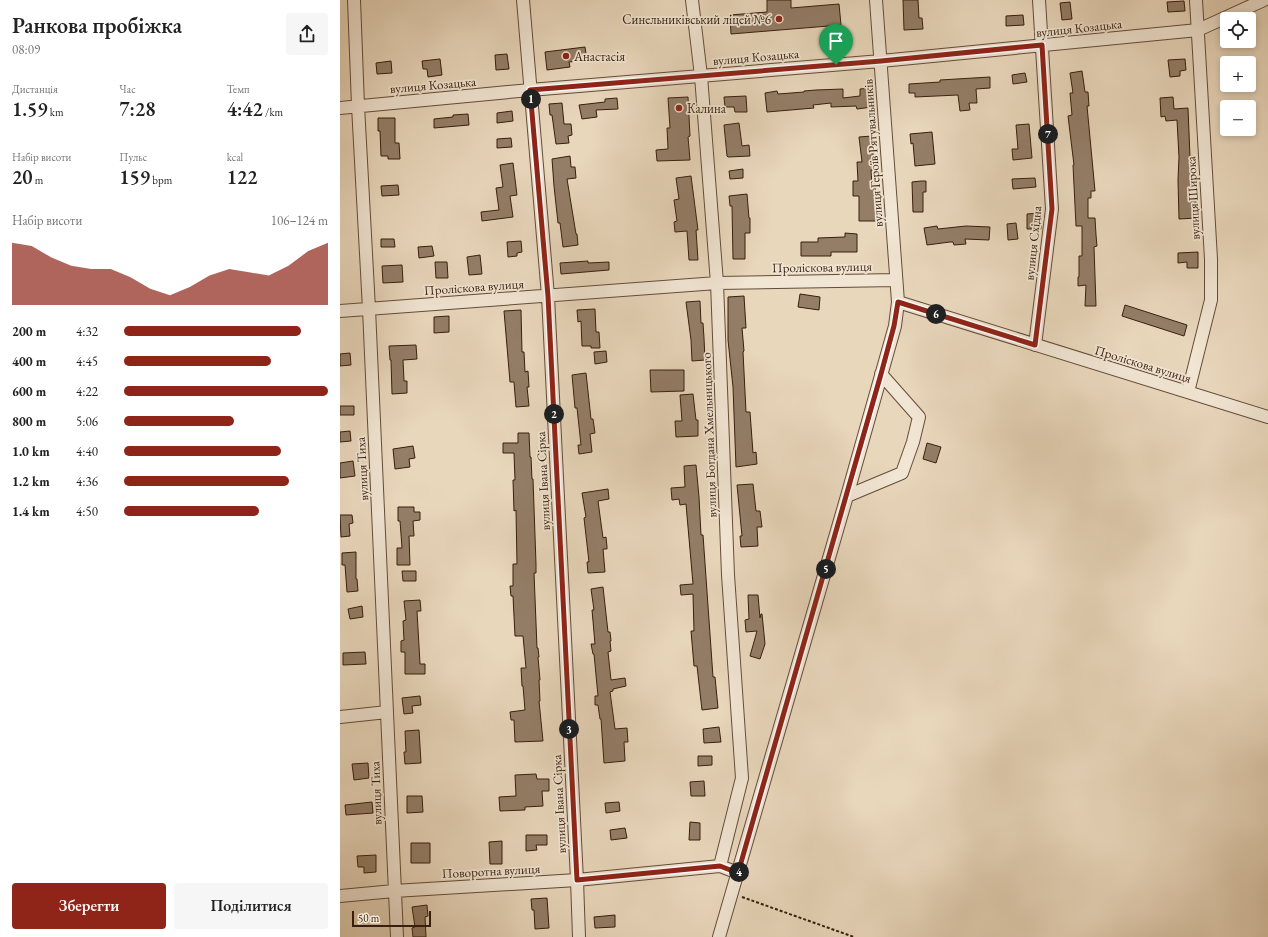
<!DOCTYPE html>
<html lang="uk">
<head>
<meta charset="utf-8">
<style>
  :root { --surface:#fff; --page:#f6f6f6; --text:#222; --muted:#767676; --accent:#8f2418 }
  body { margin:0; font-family:"EB Garamond",serif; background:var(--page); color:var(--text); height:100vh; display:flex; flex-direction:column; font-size:15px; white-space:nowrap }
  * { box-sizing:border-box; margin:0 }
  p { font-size:13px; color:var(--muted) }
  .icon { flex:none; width:22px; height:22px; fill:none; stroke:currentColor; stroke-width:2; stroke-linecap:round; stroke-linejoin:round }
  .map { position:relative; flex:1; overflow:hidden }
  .details { display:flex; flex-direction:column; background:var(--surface); width:340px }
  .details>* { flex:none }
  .tools { position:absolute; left:880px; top:12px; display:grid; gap:8px }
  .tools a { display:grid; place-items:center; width:36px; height:36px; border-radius:4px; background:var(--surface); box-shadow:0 2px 6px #0003; font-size:20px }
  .scale { position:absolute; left:12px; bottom:10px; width:79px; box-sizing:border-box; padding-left:4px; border:2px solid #371e0d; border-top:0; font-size:11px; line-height:14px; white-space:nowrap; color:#371e0d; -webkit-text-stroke:3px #f1e5d3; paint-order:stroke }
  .pin { position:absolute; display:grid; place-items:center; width:34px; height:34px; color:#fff; margin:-41px -17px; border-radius:50% 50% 50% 0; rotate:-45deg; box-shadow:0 0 4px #0007 }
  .pin .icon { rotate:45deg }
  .km { position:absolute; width:20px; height:20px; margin:-10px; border-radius:50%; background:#222; color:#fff; font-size:11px; line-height:20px; text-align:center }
  .round { display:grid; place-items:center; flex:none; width:42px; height:42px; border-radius:4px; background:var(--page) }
  .summary { display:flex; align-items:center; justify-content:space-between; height:68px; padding:0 12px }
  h1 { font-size:22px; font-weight:600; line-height:30px }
  .figures { display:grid; grid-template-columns:repeat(3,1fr); gap:6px; height:68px; padding:4px 12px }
  .figures div { display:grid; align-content:center }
  .figures b { font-size:20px; font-weight:600 }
  .figures small { font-size:11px; font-weight:400 }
  .figures p { font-size:11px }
  .chart { height:112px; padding:8px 12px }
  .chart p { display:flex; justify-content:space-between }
  .chart svg { width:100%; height:72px; margin-top:4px; fill:var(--accent); opacity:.7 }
  .cta { display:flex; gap:8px; margin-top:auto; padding:8px 12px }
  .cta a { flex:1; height:46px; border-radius:4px; background:var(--accent); color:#fff; font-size:16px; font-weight:600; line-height:46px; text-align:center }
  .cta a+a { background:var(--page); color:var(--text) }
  ul { padding:0 12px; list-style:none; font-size:13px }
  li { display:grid; grid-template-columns:64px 48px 1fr; align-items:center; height:30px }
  li i { height:10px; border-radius:5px; background:var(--accent) }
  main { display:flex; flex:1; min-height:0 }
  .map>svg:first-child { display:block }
  .building { fill:#947e68; stroke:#371e0d }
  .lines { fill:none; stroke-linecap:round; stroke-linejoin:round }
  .minor-casing { stroke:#644c39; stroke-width:14 }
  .path { stroke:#371e0d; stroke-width:2; stroke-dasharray:3 2; stroke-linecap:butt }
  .minor { stroke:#f1e5d3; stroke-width:12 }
  .route-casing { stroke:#fff; stroke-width:8 }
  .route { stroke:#8f2418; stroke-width:5 }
  .poi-dot { fill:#8f2418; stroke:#f1e5d3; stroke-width:1.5 }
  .labels { text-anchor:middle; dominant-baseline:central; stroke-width:3.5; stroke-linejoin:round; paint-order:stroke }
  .poi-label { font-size:13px; fill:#371e0d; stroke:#f1e5d3; text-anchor:start }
  .street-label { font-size:13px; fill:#371e0d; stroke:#f1e5d3 }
</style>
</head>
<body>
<main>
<section class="details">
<div class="summary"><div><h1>Ранкова пробіжка</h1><p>08:09</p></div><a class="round"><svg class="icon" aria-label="share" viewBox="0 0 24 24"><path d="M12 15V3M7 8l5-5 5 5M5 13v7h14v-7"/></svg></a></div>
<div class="figures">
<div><p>Дистанція</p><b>1.59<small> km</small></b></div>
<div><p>Час</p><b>7:28</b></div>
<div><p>Темп</p><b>4:42<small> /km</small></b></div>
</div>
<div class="figures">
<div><p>Набір висоти</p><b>20<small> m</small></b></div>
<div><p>Пульс</p><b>159<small> bpm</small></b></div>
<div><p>kcal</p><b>122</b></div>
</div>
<div class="chart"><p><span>Набір висоти</span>106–124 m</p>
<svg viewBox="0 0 160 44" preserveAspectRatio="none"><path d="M0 44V6L10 8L20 15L30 20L40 22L50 22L60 27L70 34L80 38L90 33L100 26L110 22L120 24L130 26L140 20L150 11L160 6V44z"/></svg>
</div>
<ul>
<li><b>200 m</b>4:32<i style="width:87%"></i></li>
<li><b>400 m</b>4:45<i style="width:72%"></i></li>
<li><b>600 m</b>4:22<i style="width:100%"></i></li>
<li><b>800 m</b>5:06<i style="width:54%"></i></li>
<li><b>1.0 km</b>4:40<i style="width:77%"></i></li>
<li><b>1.2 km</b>4:36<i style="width:81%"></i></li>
<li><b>1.4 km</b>4:50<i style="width:66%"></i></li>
</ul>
<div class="cta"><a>Зберегти</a><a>Поділитися</a></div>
</section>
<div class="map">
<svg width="928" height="937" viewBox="0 0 928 937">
  <rect width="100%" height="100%" fill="#e9d7bc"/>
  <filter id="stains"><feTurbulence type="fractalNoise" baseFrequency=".005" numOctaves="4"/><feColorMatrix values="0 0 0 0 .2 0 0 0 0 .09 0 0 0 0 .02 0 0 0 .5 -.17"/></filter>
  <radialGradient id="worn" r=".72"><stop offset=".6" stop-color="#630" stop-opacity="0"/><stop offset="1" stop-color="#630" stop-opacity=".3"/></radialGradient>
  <path class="building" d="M427,0H451V8L499,4L501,25L391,34L390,15L427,12Z
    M563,0H578L579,18H582L583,29L564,30Z
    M844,1L845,11L828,12L827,2Z
    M730,2L732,19L722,20L720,3Z
    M683,15L684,25L666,26V16Z
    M245,47L247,60L229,62L230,67L207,70L205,52Z
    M167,54L169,69L156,70L155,55Z
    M100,59L102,75L88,77L87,69H83L82,61Z
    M845,59L846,70L840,71V76L830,77L828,60Z
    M51,61L52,73L37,74L36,63Z
    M742,71L745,92H748L749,106H747L755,191H751V198H748V218H755L756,235L757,246L754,247L756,306H745L746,285L738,286V277H739V256H742V226H736L733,165H734L728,116L732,115L730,93H733L730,73Z
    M685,73L687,82L673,84L672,75Z
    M650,77V88L636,89L637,103H629L630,110L620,111L618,95L575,97V93H569V84L600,82V80Z
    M531,88L532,107L517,109L516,106L491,107V103L473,105L474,108L427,112L425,93L437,91L438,94L464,92V91L476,90L503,89V98L520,96V89Z
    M406,96L407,112H395L394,107H385L384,97Z
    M348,97L350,136L348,137L350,160L317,161L316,150L328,149L327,128H330L328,98Z
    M833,97L834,109L848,108L850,157L854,156L857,218L839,219L838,180L839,157L837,120L826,121L825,116L821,117L820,98Z
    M277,98L278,109L256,110L257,117L242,119L239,105L265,102V99Z
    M222,103L224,124H231L232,135L228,136L229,143L216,144L212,115H210L209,104Z
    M172,111L173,121L157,123V113Z
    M128,114L129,125L94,128V119L113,117V115Z
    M38,118H55V143H59L60,159H48V156H41L40,131H38Z
    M399,123L402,146L409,145L410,156L388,157L387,156L384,125Z
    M689,124L692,158L673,160L672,149H678L676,125Z
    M592,132L595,164L575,166L573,143L571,144L570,134Z
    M532,136L534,170H531L532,184H535L536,203H540L541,221H519V196H513V181H518L517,162H522L519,137Z
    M171,138L172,147L157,148V139Z
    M230,156L231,167H235L236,178L227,179L236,234H237L238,245L223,247L220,223H218L214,186L212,159Z
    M173,163L177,195L170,196L173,217L142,221L141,212L159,210L156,188L163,187L160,165Z
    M403,169V178L390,179L389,171Z
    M351,176L358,230H356L358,260H349L347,231L335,232L334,222L337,221L334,200L339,199L336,178Z
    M695,178L696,187L673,189L672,179Z
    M581,181H586V192H583V212H573L572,182Z
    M58,185L59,195L42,196L41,186Z
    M407,194L409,218H410V233H405V259H393L392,206H390L389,196Z
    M700,213L701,229H687V214Z
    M676,223L678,239L668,240L667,224Z
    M597,226L598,229L626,226L650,227L649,240L625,239L626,244L614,245L613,242H610L587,245L584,228Z
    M505,233L517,234V252H491V256H461V242H478V238L505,237Z
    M41,239H54L55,247H41Z
    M181,241L182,252L177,253V256L168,257L167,242Z
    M92,246L94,256L79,258L78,247Z
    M858,252V268H847V262L838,263V253Z
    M140,255L142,274L129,275L127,257Z
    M248,261V263L269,262V270L221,274L220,263Z
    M95,262H107L108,278H96Z
    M62,265L63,282L43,283L42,266Z
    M460,294L480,297L479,310L458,307Z
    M404,296L406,328H402L404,351L403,352L406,412H410L413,453L416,452L417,464L396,467L393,387L388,340V297Z
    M360,301L361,323H363L364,338L365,360L352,361L351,340L346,302Z
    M785,305L847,325L844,336L782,316Z
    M255,309L256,332H259L260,348H251V346H242L241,321L238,322L237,310Z
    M181,310L182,352H184L185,372L188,371L189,387H187L189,406L176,407L174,382H170L164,311Z
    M109,316V332L94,333V317Z
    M76,345L77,359L63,360L64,381H67V393L52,394L51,360H50L49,346Z
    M266,351L267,362L255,364L254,352Z
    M10,353L11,365L0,366V354Z
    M310,370H344V391L311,392Z
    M246,373L251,419H253L255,433L250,434L252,452L239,454L238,445H241L237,408H235L232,375Z
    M353,394L356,420H358V436L336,437L335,421H342L340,395Z
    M0,406H14V415H0Z
    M10,431L11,441L0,442V432Z
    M178,433H189L190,457H191L192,479H193L196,564V573H194L197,648H198L199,657H198L200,680H199L200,701H199L203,741L175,742L174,720H171L170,712L185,710L183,686H182L181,668H186L183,636H175L173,596H171L170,586H173V564H177L176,510L174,511L173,480H175L174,453H163V443H178Z
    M587,443L601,447L596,463L583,459Z
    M73,446L75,458L69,459L70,467L55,469L53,449Z
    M13,461L15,476L0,478V463Z
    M356,465L359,497L361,535H363L373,677H375L378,708L362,710L357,666H354L351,631H354L353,594L341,595L340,585L353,584L346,504L340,505L339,499L332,500L331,488L345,487L344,466Z
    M413,484L416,511H420L422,527H417L418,546L401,547L400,536H402L397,485Z
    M268,489L269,499L258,501L263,538L266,537L267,547V549H263L265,572L248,573L247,562H249L244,518L246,517L242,493Z
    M58,507H74V512H80V520L73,521L74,536H69L70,565H57V548H62L60,521H58Z
    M0,515H12L13,523L9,524L10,536L1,537Z
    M16,552V579H17L18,591L7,592L5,565H2V553Z
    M62,571H76V581H63Z
    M263,587L268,632H270L271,641H270L271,651L268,652L271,680L285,678L286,686L273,689V691L270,692L275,729L287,728L288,742H284L285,761L264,763L261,719H260L258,705H255V696H258L254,654H253L251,644H255L252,610H254L251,589Z
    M408,595H418L420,618L421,614H422L425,644L420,659L410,656L417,631L406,632L405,620L409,619Z
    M80,600L81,611H77L80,664H85V674H65V652H61V641L64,640L63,621L66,620L64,601Z
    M22,606L23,617L10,619L8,609Z
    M25,652L26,664L3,665V653Z
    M80,696L81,705L72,706L73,713L64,714L62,698Z
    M379,727L381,742L364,743L363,729Z
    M79,730L81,763L65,764L64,752H66L65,731Z
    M358,756H372V765L358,766Z
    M28,763L29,778L14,780L12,764Z
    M196,774L197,779H209V791H202L203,806L185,807V810L160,811L159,797L176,796L175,775Z
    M364,781L365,796H351L350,782Z
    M67,796H82L83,812L67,813Z
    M32,802L33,813L6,815L5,805Z
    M279,802L280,811L266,813L265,803Z
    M350,822L360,823V840H349Z
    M285,828L287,838L271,840L270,830Z
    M186,835H207V845H196L197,850L186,851Z
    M162,841V864H150L149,842Z
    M71,843H90V863H71Z
    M36,855V872L24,873V867H18L17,856Z
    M207,898L209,928L195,929L194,910H192L191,899Z
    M87,905L88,916L85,917L86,937H73L72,928L75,927L72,907Z
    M275,915V927L255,928L254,917Z"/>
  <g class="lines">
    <g class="minor-casing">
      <path id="minor" d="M14,0L18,106L29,309L57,937
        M183,0L208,296L237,880L239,937
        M352,0L361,76L377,283L388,575L402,778L380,866
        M0,108L190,90L541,61L858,30L924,0
        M558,302L928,417
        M0,311L377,283L556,280
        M695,345L712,209L699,0
        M848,392L871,300V259L856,0
        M507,496L562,473L573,442L579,417L541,374
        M0,717L47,712
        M0,896L54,891L237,880L380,866L398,873
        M379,937L507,496L555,326L558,302L536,0"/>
    </g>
    <path class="path" d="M402,897L514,937"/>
    <use href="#minor" class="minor"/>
  </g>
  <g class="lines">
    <g class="route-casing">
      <path id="route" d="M702,45L712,209L695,345L558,302L554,326L541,374L398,873L380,866L237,880L208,296L190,90L541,61Z"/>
    </g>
    <use href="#route" class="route"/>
  </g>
  <g class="poi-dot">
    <circle cx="439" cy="19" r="4"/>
    <circle cx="226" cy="56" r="4"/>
    <circle cx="339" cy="108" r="4"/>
  </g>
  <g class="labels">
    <g class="poi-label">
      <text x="431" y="19" text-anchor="end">Синельниківський ліцей №6</text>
      <text x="234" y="56">Анастасія</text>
      <text x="347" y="108">Калина</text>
    </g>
    <g class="street-label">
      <text transform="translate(739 28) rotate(-6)">вулиця Козацька</text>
      <text transform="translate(416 57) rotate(-5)">вулиця Козацька</text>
      <text transform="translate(93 85) rotate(-5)">вулиця Козацька</text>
      <text transform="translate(533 153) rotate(-94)">вулиця Героїв Рятувальників</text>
      <text transform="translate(853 198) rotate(-93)">вулиця Широка</text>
      <text transform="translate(693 243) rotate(-84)">вулиця Східна</text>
      <text transform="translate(482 267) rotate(-1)">Проліскова вулиця</text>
      <text transform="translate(134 287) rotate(-4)">Проліскова вулиця</text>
      <text transform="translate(803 364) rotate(17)">Проліскова вулиця</text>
      <text transform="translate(369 435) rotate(-92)">вулиця Богдана Хмельницького</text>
      <text transform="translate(22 469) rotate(-93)">вулиця Тиха</text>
      <text transform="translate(203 481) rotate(-93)">вулиця Івана Сірка</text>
      <text transform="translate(36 793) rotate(-92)">вулиця Тиха</text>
      <text transform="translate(219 804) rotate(-93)">вулиця Івана Сірка</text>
      <text transform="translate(151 871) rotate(-3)">Поворотна вулиця</text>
    </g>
  </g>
  <rect width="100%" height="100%" filter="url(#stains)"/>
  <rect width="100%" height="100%" fill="url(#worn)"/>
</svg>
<div class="tools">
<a><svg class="icon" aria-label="locate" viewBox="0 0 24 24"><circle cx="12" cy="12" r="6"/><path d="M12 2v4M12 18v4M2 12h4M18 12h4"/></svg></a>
<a>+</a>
<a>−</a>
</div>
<div class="scale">50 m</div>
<div class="pin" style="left:496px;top:65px;background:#1e9e55"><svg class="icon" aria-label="arrive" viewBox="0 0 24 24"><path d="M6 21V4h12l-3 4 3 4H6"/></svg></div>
<b class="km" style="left:191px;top:99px">1</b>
<b class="km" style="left:214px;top:414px">2</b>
<b class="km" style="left:229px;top:729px">3</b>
<b class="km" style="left:399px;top:872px">4</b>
<b class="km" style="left:486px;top:569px">5</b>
<b class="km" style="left:596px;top:314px">6</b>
<b class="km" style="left:708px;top:134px">7</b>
</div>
</main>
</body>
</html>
